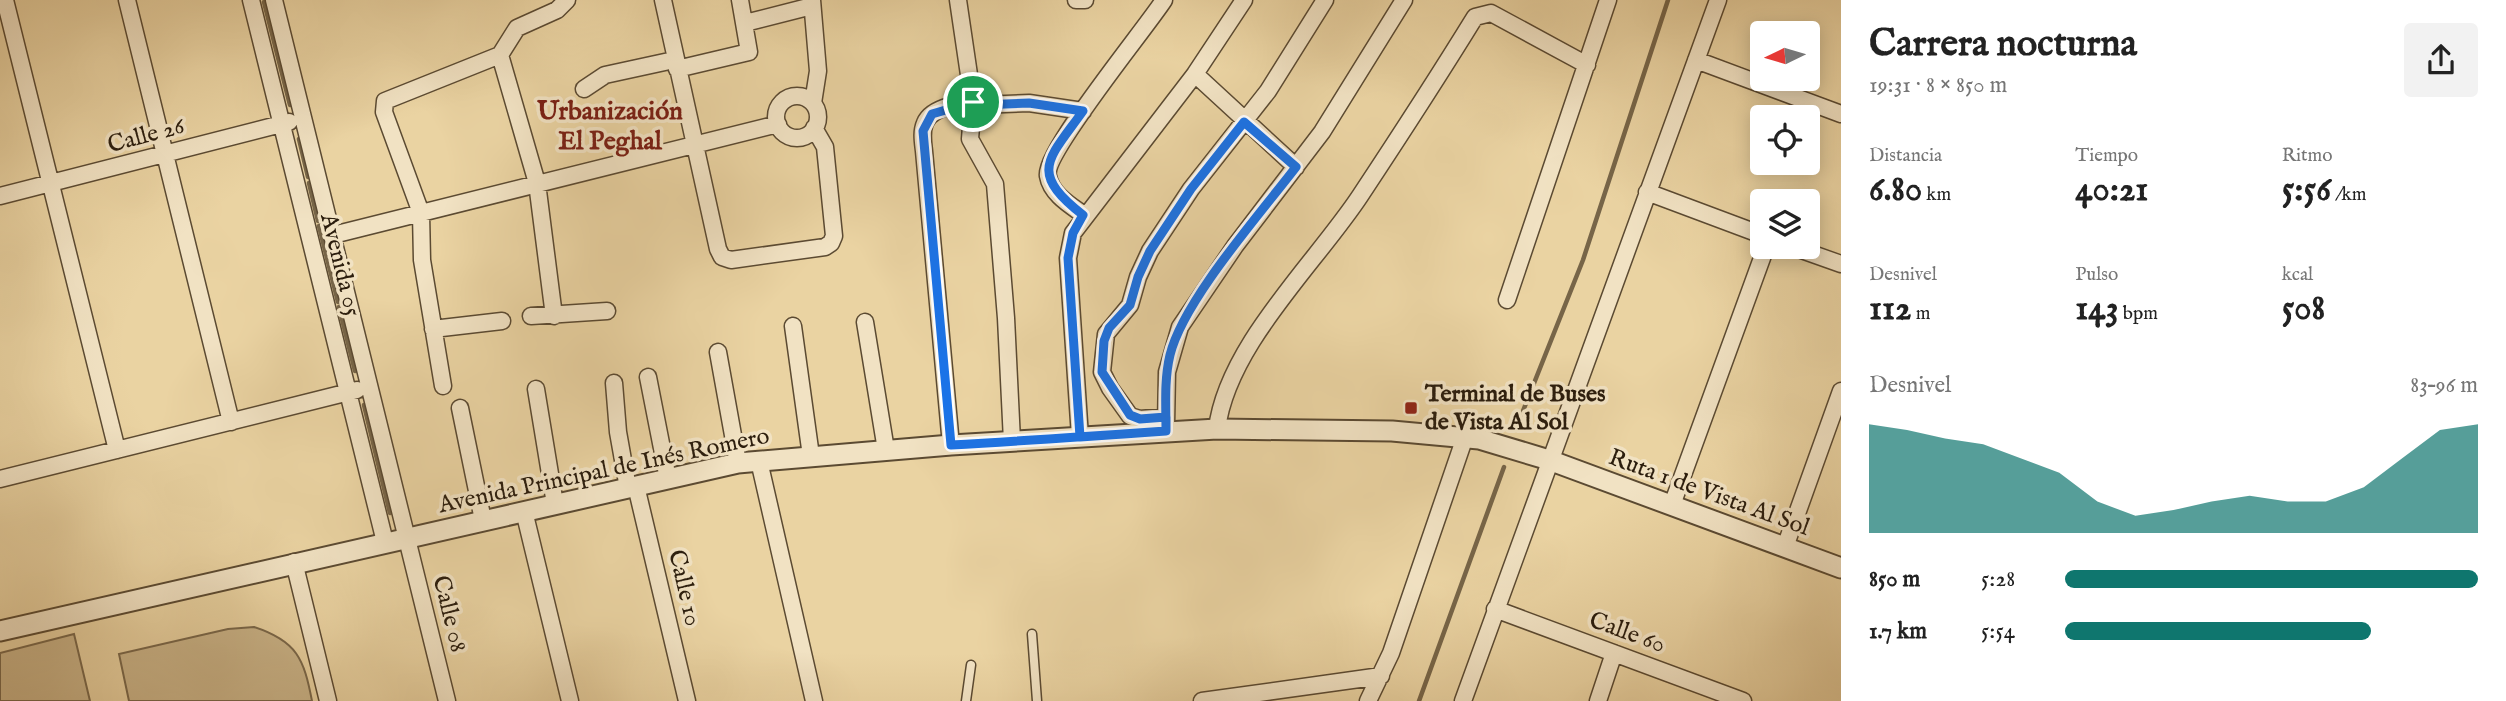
<!DOCTYPE html>
<html lang="es">
<head>
<meta charset="utf-8">
<style>
  :root { --surface:#fff; --page:#f2f2f2; --text:#222; --muted:#767676; --accent:#0f766e }
  body { margin:0; font-family:"IM FELL English",serif; background:var(--page); color:var(--text); height:100vh; display:flex; flex-direction:column; font-size:26px; white-space:nowrap }
  * { box-sizing:border-box; margin:0 }
  p { font-size:23px; color:var(--muted) }
  .icon { flex:none; width:38px; height:38px; fill:none; stroke:currentColor; stroke-width:2; stroke-linecap:round; stroke-linejoin:round }
  .map { position:relative; flex:1; overflow:hidden }
  .details { display:flex; flex-direction:column; background:var(--surface); width:665px }
  .details>* { flex:none }
  .needle { width:46px; rotate:265deg }
  .fabs { position:absolute; left:1750px; top:21px; display:grid; gap:14px }
  .fabs a { display:grid; place-items:center; width:70px; height:70px; border-radius:7px; background:var(--surface); box-shadow:0 4px 18px #0003; font-size:35px }
  .pin { position:absolute; display:grid; place-items:center; width:60px; height:60px; color:#fff; margin:-30px; border:4px solid #fff; border-radius:50%; box-shadow:0 2px 7px #0007 }
  .round { display:grid; place-items:center; flex:none; width:74px; height:74px; border-radius:7px; background:var(--page) }
  .summary { display:flex; align-items:center; justify-content:space-between; height:119px; padding:0 28px }
  h1 { font-size:38px; font-weight:800; line-height:52px }
  .metrics { display:grid; grid-template-columns:repeat(3,1fr); gap:10px; height:119px; padding:7px 28px }
  .metrics div { display:grid; align-content:center }
  .metrics b { font-size:35px; font-weight:800 }
  .metrics small { font-size:19px; font-weight:400 }
  .metrics p { font-size:19px }
  .chart { height:196px; padding:14px 28px }
  .chart p { display:flex; justify-content:space-between }
  .chart svg { width:100%; height:126px; margin-top:7px; fill:var(--accent); opacity:.7 }
  ul { padding:0 28px; list-style:none; font-size:23px }
  li { display:grid; grid-template-columns:112px 84px 1fr; align-items:center; height:52px }
  li i { height:18px; border-radius:9px; background:var(--accent) }
  main { display:flex; flex:1; min-height:0 }
  .map>svg:first-child { display:block }
  .green { fill:#cab489; stroke:#7a684b; stroke-width:2 }
  .lines { fill:none; stroke-linecap:round; stroke-linejoin:round }
  .stream { stroke:#776548; stroke-width:4.5 }
  .service-casing { stroke:#5b4a32; stroke-width:11 }
  .minor-casing { stroke:#5b4a32; stroke-width:19 }
  .tertiary-casing { stroke:#5b4a32; stroke-width:23 }
  .service { stroke:#f1e2c3; stroke-width:8 }
  .minor { stroke:#f1e2c3; stroke-width:16 }
  .tertiary { stroke:#f1e2c3; stroke-width:19 }
  .route-casing { stroke:#fff; stroke-width:14 }
  .route { stroke:#1a73e8; stroke-width:9 }
  .poi-dot { fill:#8f2418; stroke:#f1e2c3; stroke-width:2.5 }
  .labels { text-anchor:middle; dominant-baseline:central; stroke-width:7; stroke-linejoin:round; paint-order:stroke }
  .street-label { font-size:24px; fill:#2b1d0d; stroke:#f1e2c3 }
  .poi-label { font-size:24px; font-weight:bold; fill:#2b1d0d; stroke:#f1e2c3; text-anchor:start }
  .neighbourhood-label { font-size:26px; font-weight:bold; fill:#7a1f14; stroke:#f1e2c3 }
</style>
</head>
<body>
<main>
<div class="map">
<svg width="1841" height="701" viewBox="0 0 1841 701">
  <rect width="100%" height="100%" fill="#ead3a2"/>
  <filter id="stains"><feTurbulence type="fractalNoise" baseFrequency=".00286" numOctaves="4"/><feColorMatrix values="0 0 0 0 .2 0 0 0 0 .09 0 0 0 0 .02 0 0 0 .5 -.17"/></filter>
  <radialGradient id="worn" r=".72"><stop offset=".6" stop-color="#630" stop-opacity="0"/><stop offset="1" stop-color="#630" stop-opacity=".3"/></radialGradient>
  <path class="green" d="M254,627C297,641 304,659 312,701H129L119,654L228,629Z
    M74,634L90,701H0V653Z"/>
  <g class="lines">
    <path class="stream" d="M264,2L290,105
      M299,139L308,177
      M309,183L318,221
      M319,226L338,302
      M339,307L355,371
      M364,405L390,513
      M1517,426L1583,260L1668,0
      M1419,701L1504,467"/>
    <g class="service-casing">
      <path id="service" d="M1032,634L1037,701
        M966,701L971,665"/>
    </g>
    <g class="minor-casing">
      <path id="minor" d="M5,0L117,450
        M127,0L231,422
        M251,0L385,542
        M274,0L447,701
        M663,0L718,249L722,257L731,260L825,247L831,243L834,236L825,147L814,128
        M812,0L818,71L813,103
        M958,0L973,102L970,139L995,184L1006,318L1012,441
        M1076,0H1085
        M745,23L812,6
        M500,55L537,183L554,316
        M1696,60L1841,114
        M677,69L749,52L740,0
        M1195,74L1296,167
        M584,89L605,75L674,60
        M776 117a21 21 0 1 1 42 0a21 21 0 1 1-42 0Z
        M1647,192L1762,235
        M0,196L289,122
        M1084,215C1070,205 1051,194 1048,176C1043,153 1146,28 1164,0
        M333,235L778,124
        M1793,247L1841,264
        M1507,300L1608,0
        M531,316L607,311
        M865,322L886,450
        M793,326L811,456
        M433,329L502,321
        M718,352L738,463
        M648,377L668,479
        M614,383L618,432L628,488
        M443,386L422,260L421,213L384,112L385,101L500,55L517,28L557,10L567,0
        M536,389L555,504
        M460,408L483,520
        M1166,417L1140,419L1130,416L1110,388L1102,372L1106,334L1130,305L1138,277L1150,251L1191,189L1268,91L1325,0
        M1166,425L1167,372L1180,327L1235,246L1322,132L1404,0
        M1217,429C1227,346 1315,264 1360,196C1399,137 1438,77 1475,17L1491,13L1587,65
        M1080,437L1068,258L1073,233L1195,74L1244,0
        M951,445L924,151C923,142 921,132 925,123C931,107 966,100 980,105L1029,103L1083,111
        M759,461L814,701
        M0,479L357,390
        M636,486L687,701
        M1672,505L1766,247
        M524,511L570,701
        M1785,547L1841,391
        M294,562L328,701
        M1495,609L1743,701
        M1202,701L1381,676
        M1368,701L1391,653L1465,437
        M1463,701L1718,0
        M1598,701L1614,653"/>
    </g>
    <g class="tertiary-casing">
      <path id="tertiary" d="M0,631L738,463L951,445L1217,429L1392,431L1479,439L1549,460L1841,568"/>
    </g>
    <use href="#service" class="service"/>
    <use href="#minor" class="minor"/>
    <use href="#tertiary" class="tertiary"/>
  </g>
  <g class="lines">
    <g class="route-casing">
      <path id="route" d="M973,102L932,114L923,131L951,445C1023,441 1095,436 1166,431C1166,406 1164,380 1170,355C1183,301 1260,214 1296,167L1244,122L1191,189L1150,251L1138,277L1130,305L1109,328L1104,341L1102,372L1130,415L1140,419L1166,417V431L1080,437L1068,258L1073,233L1083,215C1028,172 1048,160 1083,111L1029,103L980,105L973,102"/>
    </g>
    <use href="#route" class="route"/>
  </g>
  <rect class="poi-dot" x="1404" y="401" width="14" height="14" rx="3.5"/>
  <g class="labels">
    <g class="street-label">
      <text transform="translate(146 136) rotate(-15)">Calle 26</text>
      <text transform="translate(340 265) rotate(76)">Avenida 05</text>
      <text transform="translate(604 471) rotate(-12)">Avenida Principal de Inés Romero</text>
      <text transform="translate(1709 493) rotate(20)">Ruta 1 de Vista Al Sol</text>
      <text transform="translate(684 588) rotate(77)">Calle 10</text>
      <text transform="translate(449 614) rotate(76)">Calle 08</text>
      <text transform="translate(1627 633) rotate(20)">Calle 60</text>
    </g>
    <g class="poi-label">
      <text x="1425" y="394">Terminal de Buses<tspan x="1425" dy="28">de Vista Al Sol</tspan></text>
    </g>
    <g class="neighbourhood-label">
      <text x="610" y="111">Urbanización<tspan x="610" dy="30">El Peghal</tspan></text>
    </g>
  </g>
  <rect width="100%" height="100%" filter="url(#stains)"/>
  <rect width="100%" height="100%" fill="url(#worn)"/>
</svg>
<div class="fabs">
<a><svg class="needle" viewBox="-14 -14 28 28"><path d="M0-13l5 13h-10z" fill="#e53935"/><path d="M0 13l5-13h-10z" fill="#767676"/></svg></a>
<a><svg class="icon" aria-label="locate" viewBox="0 0 24 24"><circle cx="12" cy="12" r="6"/><path d="M12 2v4M12 18v4M2 12h4M18 12h4"/></svg></a>
<a><svg class="icon" aria-label="layers" viewBox="0 0 24 24"><path d="M12 4l9 5-9 5-9-5zM3 14l9 5 9-5"/></svg></a>
</div>
<div class="pin" style="left:973px;top:102px;background:#1e9e55"><svg class="icon" aria-label="arrive" viewBox="0 0 24 24"><path d="M6 21V4h12l-3 4 3 4H6"/></svg></div>
</div>
<section class="details">
<div class="summary"><div><h1>Carrera nocturna</h1><p>19:31 · 8 × 850 m</p></div><a class="round"><svg class="icon" aria-label="share" viewBox="0 0 24 24"><path d="M12 15V3M7 8l5-5 5 5M5 13v7h14v-7"/></svg></a></div>
<div class="metrics">
<div><p>Distancia</p><b>6.80<small> km</small></b></div>
<div><p>Tiempo</p><b>40:21</b></div>
<div><p>Ritmo</p><b>5:56<small> /km</small></b></div>
</div>
<div class="metrics">
<div><p>Desnivel</p><b>112<small> m</small></b></div>
<div><p>Pulso</p><b>143<small> bpm</small></b></div>
<div><p>kcal</p><b>508</b></div>
</div>
<div class="chart"><p><span>Desnivel</span>83–96 m</p>
<svg viewBox="0 0 160 44" preserveAspectRatio="none"><path d="M0 44V6L10 8L20 11L30 13L40 18L50 23L60 33L70 38L80 36L90 33L100 31L110 33L120 33L130 28L140 18L150 8L160 6V44z"/></svg>
</div>
<ul>
<li><b>850 m</b>5:28<i style="width:100%"></i></li>
<li><b>1.7 km</b>5:54<i style="width:74%"></i></li>
</ul>
</section>
</main>
</body>
</html>
